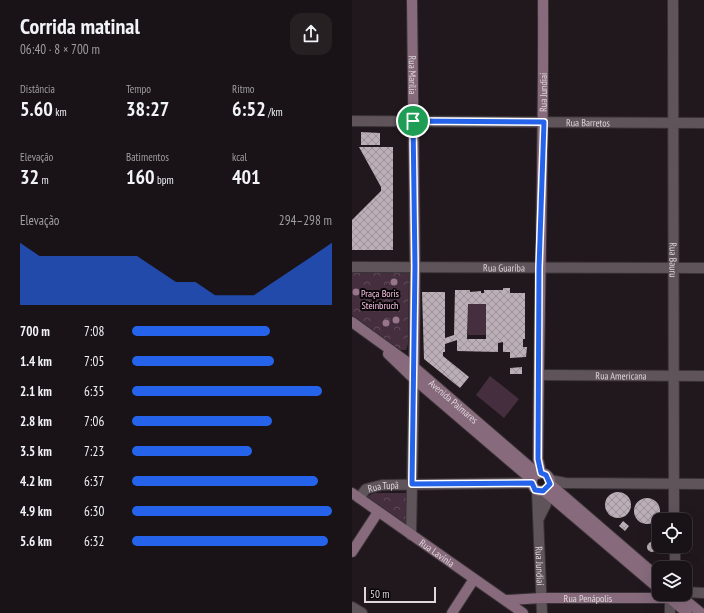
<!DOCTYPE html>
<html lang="pt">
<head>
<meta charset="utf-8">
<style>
  :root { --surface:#191216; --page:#262023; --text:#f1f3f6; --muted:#9f9ea1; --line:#373235; --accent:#2563eb }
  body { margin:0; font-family:"PT Sans Narrow",sans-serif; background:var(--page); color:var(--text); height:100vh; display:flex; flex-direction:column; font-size:15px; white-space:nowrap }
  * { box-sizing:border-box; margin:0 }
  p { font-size:13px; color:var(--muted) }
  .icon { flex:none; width:22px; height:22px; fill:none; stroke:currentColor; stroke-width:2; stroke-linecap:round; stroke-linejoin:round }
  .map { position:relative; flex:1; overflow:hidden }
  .sheet { display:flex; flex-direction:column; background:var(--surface); width:352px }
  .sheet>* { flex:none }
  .fabs { position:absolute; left:300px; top:513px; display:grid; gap:8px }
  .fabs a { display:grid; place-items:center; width:40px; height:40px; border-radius:8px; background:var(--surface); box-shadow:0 4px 16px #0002,0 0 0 1px var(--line); font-size:20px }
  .scale { position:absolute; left:12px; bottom:10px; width:72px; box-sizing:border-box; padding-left:4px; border:2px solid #ded7db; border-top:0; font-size:11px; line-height:14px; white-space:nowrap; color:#ded7db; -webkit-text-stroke:3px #080507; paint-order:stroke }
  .pin { position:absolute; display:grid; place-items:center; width:34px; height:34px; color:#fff; margin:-17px; border:2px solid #fff; border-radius:50%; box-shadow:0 1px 4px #0007 }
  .round { display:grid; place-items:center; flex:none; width:42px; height:42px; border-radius:12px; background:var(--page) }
  .summary { display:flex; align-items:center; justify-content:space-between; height:68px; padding:0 20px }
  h1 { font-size:22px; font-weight:600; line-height:30px }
  .metrics { display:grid; grid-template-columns:repeat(3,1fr); gap:6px; height:68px; padding:4px 20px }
  .metrics div { display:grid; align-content:center }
  .metrics b { font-size:20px; font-weight:600 }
  .metrics small { font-size:11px; font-weight:400 }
  .metrics p { font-size:11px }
  .chart { height:112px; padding:8px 20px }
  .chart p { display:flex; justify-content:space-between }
  .chart svg { width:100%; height:72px; margin-top:4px; fill:var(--accent); opacity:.7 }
  ul { padding:0 20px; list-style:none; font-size:13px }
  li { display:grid; grid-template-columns:64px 48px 1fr; align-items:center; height:30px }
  li i { height:10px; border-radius:5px; background:var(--accent) }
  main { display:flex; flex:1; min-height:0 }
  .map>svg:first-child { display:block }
  .forest { fill:url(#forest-crowns) }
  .pitch { fill:#452e3d }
  .building { fill:url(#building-cross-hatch); fill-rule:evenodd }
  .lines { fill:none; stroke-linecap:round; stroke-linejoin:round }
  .street-casing { stroke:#393236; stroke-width:12 }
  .secondary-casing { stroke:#393236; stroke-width:12 }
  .street { stroke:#5f545a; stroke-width:10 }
  .secondary { stroke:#876b7d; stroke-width:10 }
  .tree { fill:#97758a }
  .route-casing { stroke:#fff; stroke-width:8 }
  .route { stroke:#2563eb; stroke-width:5 }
  .labels { text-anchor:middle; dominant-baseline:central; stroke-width:4; stroke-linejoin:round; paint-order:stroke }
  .street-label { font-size:10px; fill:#ded7db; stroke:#080507 }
  .park-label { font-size:10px; fill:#f8c1e4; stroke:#080507 }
</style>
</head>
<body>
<main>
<section class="sheet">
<div class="summary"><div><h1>Corrida matinal</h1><p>06:40 · 8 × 700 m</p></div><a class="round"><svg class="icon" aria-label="share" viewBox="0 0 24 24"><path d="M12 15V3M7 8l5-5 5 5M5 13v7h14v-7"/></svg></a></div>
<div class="metrics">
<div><p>Distância</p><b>5.60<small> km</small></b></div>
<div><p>Tempo</p><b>38:27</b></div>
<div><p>Ritmo</p><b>6:52<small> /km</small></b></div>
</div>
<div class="metrics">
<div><p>Elevação</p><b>32<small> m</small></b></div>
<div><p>Batimentos</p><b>160<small> bpm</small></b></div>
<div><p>kcal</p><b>401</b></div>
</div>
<div class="chart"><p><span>Elevação</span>294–298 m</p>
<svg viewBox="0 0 160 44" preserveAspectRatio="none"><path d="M0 44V6L10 14L20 14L30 14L40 14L50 14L60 14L70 22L80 30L90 30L100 38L110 38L120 38L130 30L140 22L150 14L160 6V44z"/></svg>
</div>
<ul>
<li><b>700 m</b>7:08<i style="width:69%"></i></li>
<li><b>1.4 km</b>7:05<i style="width:71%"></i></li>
<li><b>2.1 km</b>6:35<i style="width:95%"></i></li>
<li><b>2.8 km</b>7:06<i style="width:70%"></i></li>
<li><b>3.5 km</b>7:23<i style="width:60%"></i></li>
<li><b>4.2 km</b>6:37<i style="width:93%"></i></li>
<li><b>4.9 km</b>6:30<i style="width:100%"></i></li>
<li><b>5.6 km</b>6:32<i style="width:98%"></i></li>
</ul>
</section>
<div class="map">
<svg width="352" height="613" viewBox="0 0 352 613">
  <defs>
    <pattern id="forest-crowns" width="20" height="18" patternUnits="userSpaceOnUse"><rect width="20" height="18" fill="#452e3d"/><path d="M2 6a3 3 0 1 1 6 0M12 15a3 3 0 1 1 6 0" fill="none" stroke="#5f4c58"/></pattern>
    <pattern id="building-cross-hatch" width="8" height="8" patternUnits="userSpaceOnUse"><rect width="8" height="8" fill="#bbaeb6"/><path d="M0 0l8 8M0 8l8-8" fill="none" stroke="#9d9299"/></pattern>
  </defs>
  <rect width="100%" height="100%" fill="#21181d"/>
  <path class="forest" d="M0,271H57L56,344L54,350H46L0,315Z
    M22,493H58L56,531L14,499L16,496Z"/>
  <path class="pitch" d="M116,304H134V335H116Z
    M138,376L167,399L152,418L124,395Z"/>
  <path class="building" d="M9,132L28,133V145H9Z
    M7,147H41V250H0V220L29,191V187Z
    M151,288H158V293H173V339H171V347H175L174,357L158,358V352H151V342L146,343V352L105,351V340L93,344V352H91V356L117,377L108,388L72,359L70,292H93V338L102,335L103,290H118V292L129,291V293H132V290H151ZM116,304H134V339H115Z
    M170,367V374H158V368Z
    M253 505a13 13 0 1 1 26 0a13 13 0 1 1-26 0Z
    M282 511a13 13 0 1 1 26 0a13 13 0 1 1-26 0Z
    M271,521L277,526L273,531L267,526Z
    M295 547a5 5 0 1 1 10 0a5 5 0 1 1-10 0Z"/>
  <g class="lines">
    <g class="street-casing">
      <g id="street">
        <path id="s1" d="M321,0L322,520"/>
        <path id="s2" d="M0,121L352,123"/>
        <path id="s3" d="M0,267L352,268"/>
        <path id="s4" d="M187,375L352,376"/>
        <path d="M198,480L213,483L352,484"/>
        <path id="s5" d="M185,491L190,613"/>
        <path id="s6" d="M7,498L14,489L30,485L179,483"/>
        <path d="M187,518L194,504L191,491"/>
        <path d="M59,535L62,379"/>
        <path d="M323,546V568"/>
        <path d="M333,592L352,593"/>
        <path d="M318,598V613"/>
        <path d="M0,607L10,613"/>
      </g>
    </g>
    <g class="secondary-casing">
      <g id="secondary">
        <path id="s7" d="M60,0L63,266L62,379"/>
        <path id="s8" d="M0,322L62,367L186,474"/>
        <path d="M36,354L62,379L180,480"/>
        <circle cx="189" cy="482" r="9"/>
        <path id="s9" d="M189,473L186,459C187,306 192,153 191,0"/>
        <path d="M198,484L307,578"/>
        <path d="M192,491L307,589"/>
        <path id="s10" d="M0,493L171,613"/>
        <path d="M0,552L26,512"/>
        <path d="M313,594L335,613"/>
        <path d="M326,594L349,613"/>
        <path id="s11" d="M154,600L190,598H318L321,594"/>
        <path d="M100,613L122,579"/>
      </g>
    </g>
    <use href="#street" class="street"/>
    <use href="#secondary" class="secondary"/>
  </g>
  <g class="tree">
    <circle cx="42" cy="282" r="3.5"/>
    <circle cx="4" cy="292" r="3.5"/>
    <circle cx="44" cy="320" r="3.5"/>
    <circle cx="34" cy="323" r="3.5"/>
  </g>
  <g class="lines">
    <g class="route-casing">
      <path id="route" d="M61,121L192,122L187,268L186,459L189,473L194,475L198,484L191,491L183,490L180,483L60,484L63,266Z"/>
    </g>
    <use href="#route" class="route"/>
  </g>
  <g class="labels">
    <g class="street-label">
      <text stroke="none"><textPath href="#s7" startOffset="75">Rua Marília</textPath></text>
      <text stroke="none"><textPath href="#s9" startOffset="381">Rua Jundiaí</textPath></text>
      <text stroke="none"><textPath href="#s2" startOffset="236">Rua Barretos</textPath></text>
      <text stroke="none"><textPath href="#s1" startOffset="260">Rua Bauru</textPath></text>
      <text stroke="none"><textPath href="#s3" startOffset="152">Rua Guaríba</textPath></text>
      <text stroke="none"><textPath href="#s4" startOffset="82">Rua Americana</textPath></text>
      <text stroke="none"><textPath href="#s8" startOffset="129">Avenida Palmares</textPath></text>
      <text stroke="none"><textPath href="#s6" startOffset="29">Rua Tupã</textPath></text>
      <text stroke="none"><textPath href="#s10" startOffset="104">Rua Lavínia</textPath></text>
      <text stroke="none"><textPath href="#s5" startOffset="75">Rua Jundiaí</textPath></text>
      <text stroke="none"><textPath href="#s11" startOffset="82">Rua Penápolis</textPath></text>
    </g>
    <g class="park-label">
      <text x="28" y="293">Praça Boris<tspan x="28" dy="12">Steinbruch</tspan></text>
    </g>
  </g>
</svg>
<div class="fabs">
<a><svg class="icon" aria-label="locate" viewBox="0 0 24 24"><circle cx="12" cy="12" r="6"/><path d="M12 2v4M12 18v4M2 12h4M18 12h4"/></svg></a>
<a><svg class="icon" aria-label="layers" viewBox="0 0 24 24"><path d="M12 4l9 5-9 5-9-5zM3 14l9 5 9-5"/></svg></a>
</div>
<div class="scale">50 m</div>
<div class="pin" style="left:61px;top:121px;background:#1e9e55"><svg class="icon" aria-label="arrive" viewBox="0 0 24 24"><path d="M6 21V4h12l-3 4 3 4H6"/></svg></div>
</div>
</main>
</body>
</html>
